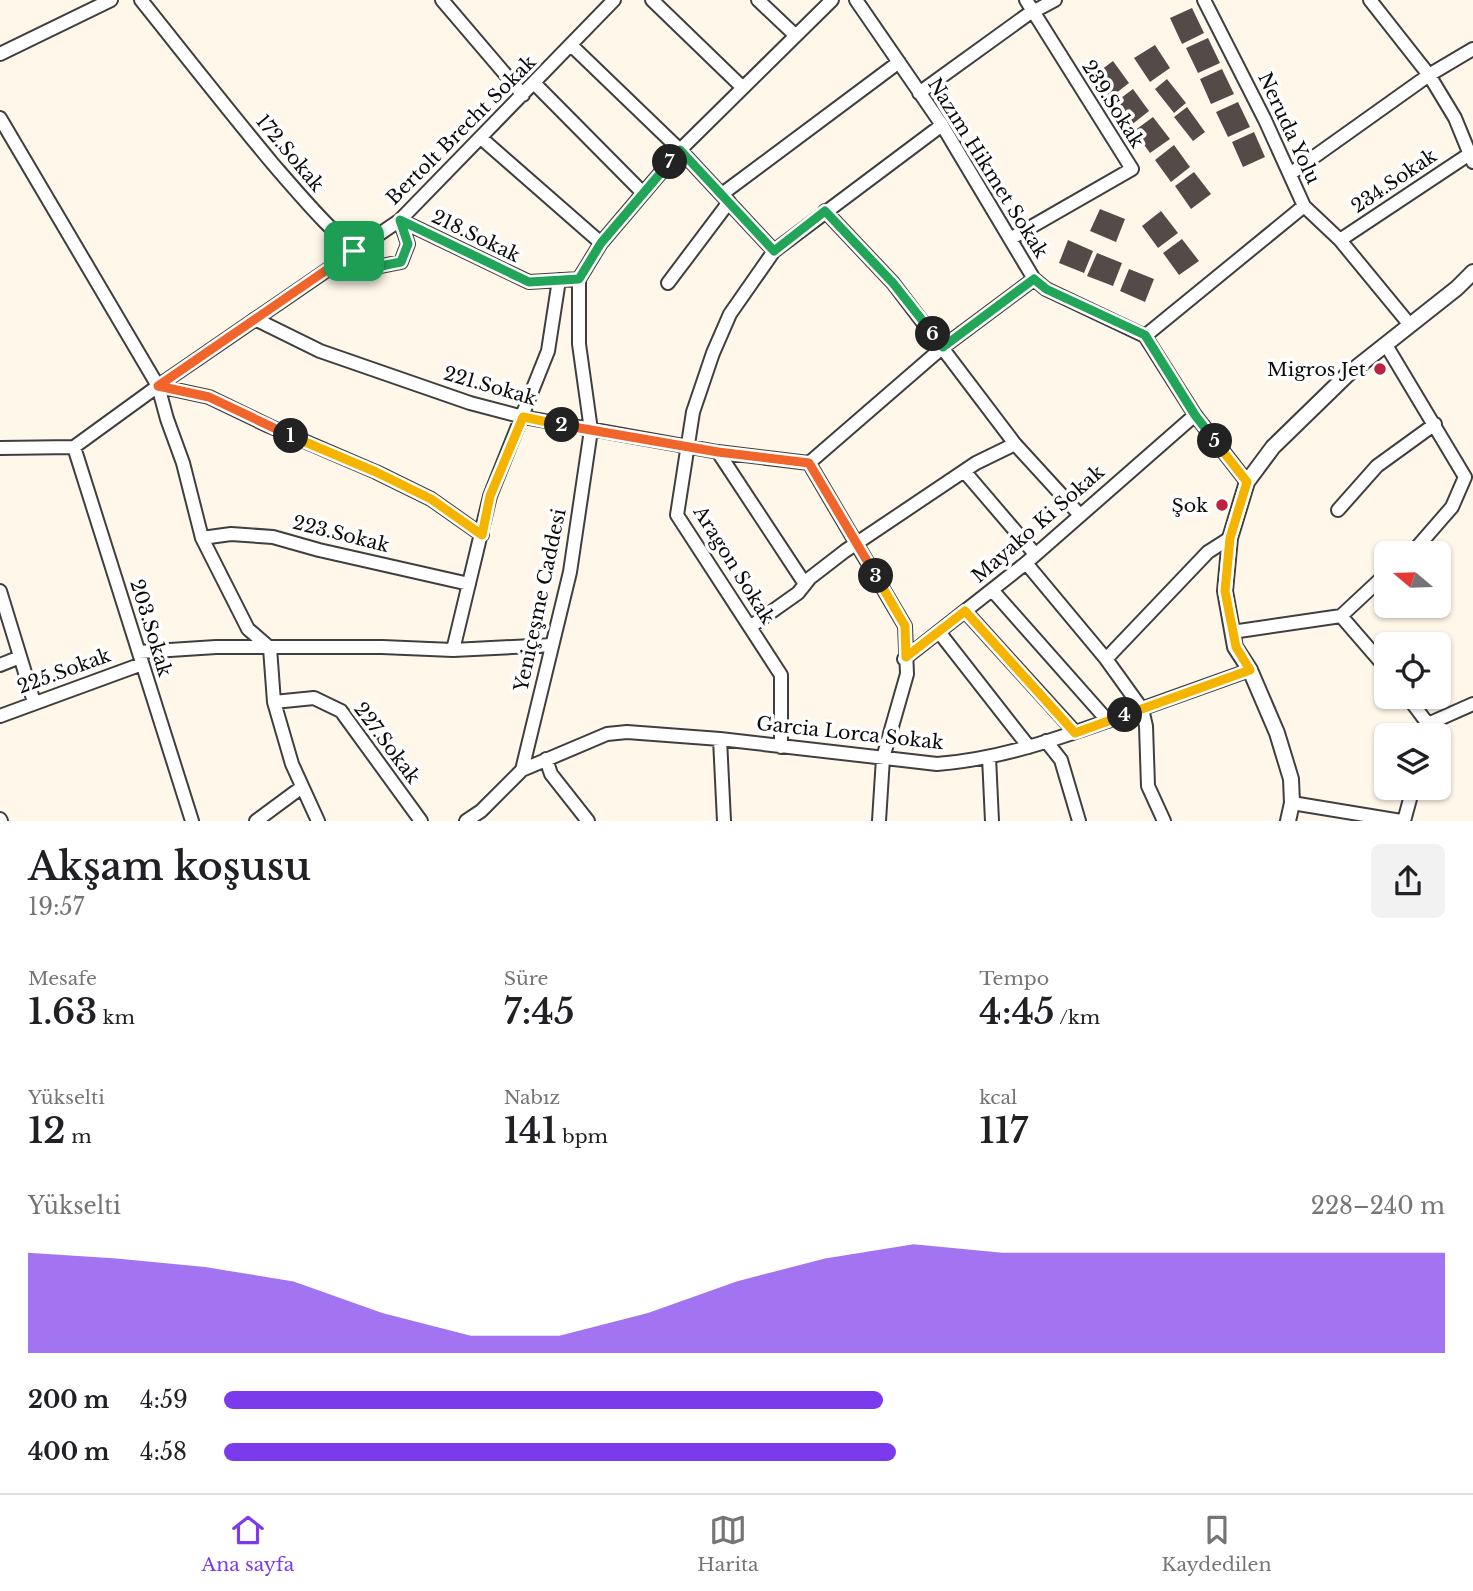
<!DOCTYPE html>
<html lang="tr">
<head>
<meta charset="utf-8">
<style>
  :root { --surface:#fff; --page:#f2f2f2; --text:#202124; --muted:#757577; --line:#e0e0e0; --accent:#7c3aed }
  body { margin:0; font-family:"Libre Baskerville",serif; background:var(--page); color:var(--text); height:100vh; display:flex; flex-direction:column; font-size:26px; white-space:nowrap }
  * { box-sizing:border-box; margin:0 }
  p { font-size:23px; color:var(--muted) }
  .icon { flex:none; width:38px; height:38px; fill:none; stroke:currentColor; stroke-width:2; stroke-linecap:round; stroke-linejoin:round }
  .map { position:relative; height:821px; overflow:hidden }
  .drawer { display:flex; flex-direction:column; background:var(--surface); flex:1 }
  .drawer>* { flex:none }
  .needle { width:46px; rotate:289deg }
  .tools { position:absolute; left:1374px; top:541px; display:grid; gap:14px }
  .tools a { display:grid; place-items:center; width:77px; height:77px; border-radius:10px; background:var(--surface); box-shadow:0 2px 5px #0004; font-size:35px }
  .pin { position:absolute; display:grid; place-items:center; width:60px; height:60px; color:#fff; margin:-30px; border-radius:14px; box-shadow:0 4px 10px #0006 }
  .km { position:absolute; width:35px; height:35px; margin:-18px; border-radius:50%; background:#222; color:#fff; font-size:19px; line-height:35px; text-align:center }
  .round { display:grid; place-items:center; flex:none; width:74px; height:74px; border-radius:10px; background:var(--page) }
  .headline { display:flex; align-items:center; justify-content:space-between; height:119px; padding:0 28px }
  h1 { font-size:38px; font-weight:600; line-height:52px }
  .stats { display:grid; grid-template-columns:repeat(3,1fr); gap:10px; height:119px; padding:7px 28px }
  .stats div { display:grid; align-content:center }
  .stats b { font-size:35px; font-weight:600 }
  .stats small { font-size:19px; font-weight:400 }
  .stats p { font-size:19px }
  .chart { height:196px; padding:14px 28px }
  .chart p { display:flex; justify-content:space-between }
  .chart svg { width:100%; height:126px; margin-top:7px; fill:var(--accent); opacity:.7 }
  ul { padding:0 28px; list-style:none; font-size:23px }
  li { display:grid; grid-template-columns:112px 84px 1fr; align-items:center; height:52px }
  li i { height:18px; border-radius:9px; background:var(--accent) }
  .tab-bar { display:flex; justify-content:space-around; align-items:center; height:98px; border-top:2px solid var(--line); background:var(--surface); font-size:19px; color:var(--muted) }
  .tab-bar a { display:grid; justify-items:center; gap:4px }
  .tab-bar .current { color:var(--accent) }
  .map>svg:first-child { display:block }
  .building { fill:#544b48 }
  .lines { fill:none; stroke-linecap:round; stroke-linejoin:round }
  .minor-casing { stroke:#3f3f3f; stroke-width:16 }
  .tertiary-casing { stroke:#3f3f3f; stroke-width:18 }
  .minor { stroke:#fff; stroke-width:12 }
  .tertiary { stroke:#fff; stroke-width:14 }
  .split-1-casing { stroke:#fff; stroke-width:14 }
  .split-2-casing { stroke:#fff; stroke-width:14 }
  .split-3-casing { stroke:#fff; stroke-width:14 }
  .split-4-casing { stroke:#fff; stroke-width:14 }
  .split-5-casing { stroke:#fff; stroke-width:14 }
  .split-6-casing { stroke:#fff; stroke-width:14 }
  .split-7-casing { stroke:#fff; stroke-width:14 }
  .split-8-casing { stroke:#fff; stroke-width:14 }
  .split-1 { stroke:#f0652b; stroke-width:9 }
  .split-2 { stroke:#f5b400; stroke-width:9 }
  .split-3 { stroke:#f0652b; stroke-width:9 }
  .split-4 { stroke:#f5b400; stroke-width:9 }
  .split-5 { stroke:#f5b400; stroke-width:9 }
  .split-6 { stroke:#22a559; stroke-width:9 }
  .split-7 { stroke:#22a559; stroke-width:9 }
  .split-8 { stroke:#22a559; stroke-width:9 }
  .poi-dot { fill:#bc2342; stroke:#fff; stroke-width:2.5 }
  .labels { text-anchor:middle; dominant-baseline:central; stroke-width:7; stroke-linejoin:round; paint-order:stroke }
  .street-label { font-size:19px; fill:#0c0c0c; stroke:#fff }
  .poi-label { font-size:19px; fill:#0c0c0c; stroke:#fff; text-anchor:end }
</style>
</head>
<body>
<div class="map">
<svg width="1473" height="821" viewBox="0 0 1473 821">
  <rect width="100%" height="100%" fill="#fff8ea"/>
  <path class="building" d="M1192,8L1204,33L1182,44L1170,18Z
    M1208,38L1220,63L1198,73L1186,48Z
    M1155,45L1170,68L1150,82L1134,58Z
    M1113,61L1129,83L1110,98L1093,76Z
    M1222,69L1234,94L1211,104L1200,79Z
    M1167,79L1186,103L1174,113L1155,89Z
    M1133,89L1149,111L1130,126L1113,104Z
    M1238,102L1250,127L1228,137L1216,112Z
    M1187,107L1205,132L1193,141L1174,117Z
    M1153,117L1170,139L1150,153L1134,131Z
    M1254,132L1265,157L1243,167L1232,142Z
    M1174,145L1190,167L1171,182L1155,160Z
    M1194,172L1211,194L1191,209L1175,186Z
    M1100,209L1125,219L1116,242L1090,231Z
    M1161,211L1178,233L1158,248L1142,226Z
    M1182,239L1199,261L1179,275L1163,253Z
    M1068,240L1093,251L1084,273L1059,263Z
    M1097,253L1122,263L1113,286L1087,276Z
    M1129,269L1154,279L1145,302L1120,291Z"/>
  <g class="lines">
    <g class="minor-casing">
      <path id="minor" d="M141,0C185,55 228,110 273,164C305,201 336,238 376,267L401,262L408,244L400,220
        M442,0L523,95
        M652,0L742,87
        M758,0L795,35
        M856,0L942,125L1034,279L1046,289L1145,336L1195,415L1247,482
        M1204,0L1265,120L1304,206L1340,240L1410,325
        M1370,0L1429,75L1455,118L1473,162
        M571,45L680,150L774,251
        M0,54L111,0
        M534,83L643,193
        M919,93L1027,15L1055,0
        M0,118L158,386L167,419L183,463L202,538L248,629L270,648L274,702L292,764L318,821
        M481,138L601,243
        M1290,174L1429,75L1473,49
        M722,194L899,62
        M825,211L893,283L1015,444L1079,514
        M400,220L529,282L579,279
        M1010,239L1132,169L1026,0
        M1340,240L1468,155
        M668,283L729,202
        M255,319L320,351L470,403L523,417L718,452L809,463
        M1145,336L1304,206
        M1386,345L1465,477
        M158,386L209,397L269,426L376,472L431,499L482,535
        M74,447L192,821
        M0,448L74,447L158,386L400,220L614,0
        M718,452L805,584
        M809,463L905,626L907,674L883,758L879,821
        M809,463L943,347L1034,279
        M964,471L1035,554
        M1338,510L1377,466L1435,424
        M202,538L231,534L273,537L319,550L469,584
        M1412,553L1452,507L1465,477
        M1026,563L1106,659L1142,709L1146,726L1148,786L1164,821
        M992,590L1108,721
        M0,591L34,702
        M965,611L1075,732
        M1341,616L1386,574
        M750,627L798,593L810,578L845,551L976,463L1015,444
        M939,632L1029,747
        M1232,632L1341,616L1386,668
        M453,650L490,496L548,351L559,280
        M139,652L216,647H382L453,650L552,645
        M904,659L1026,563L1195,415
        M1106,659L1208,552L1230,538
        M0,665L20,657
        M1407,696L1428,724L1425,735
        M274,702L314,698L341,711L421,821
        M0,716L142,664
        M1428,724L1473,704
        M720,739L724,821
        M1046,741L1061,760L1079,821
        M781,747V675L677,515L693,412L713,353L730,314L774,251L942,125
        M989,757L992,821
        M546,759L551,774L588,821
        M522,770L607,734L627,732L720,739L937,764C1002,759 1063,737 1124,715C1166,700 1208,685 1250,670
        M1292,803L1401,821
        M0,819L1,821
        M256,821L302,787
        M466,821L481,811L522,770L570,572L591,430L579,344V279L601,243L680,150L832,0
        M1404,821L1413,788"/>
    </g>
    <g class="tertiary-casing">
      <path id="tertiary" d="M1288,821L1292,803L1291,779L1277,733L1250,670L1235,647L1225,591L1230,538L1247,482L1273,447L1347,375L1457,288L1473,272"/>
    </g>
    <use href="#minor" class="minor"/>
    <use href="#tertiary" class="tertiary"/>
  </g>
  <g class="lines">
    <g class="split-1-casing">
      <path id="split-1" d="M291,436L209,397L158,386L354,251"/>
    </g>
    <g class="split-2-casing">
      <path id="split-2" d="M291,436L376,472L431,499L482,535L490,496L523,417L562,425"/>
    </g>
    <g class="split-3-casing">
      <path id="split-3" d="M562,425L718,452L809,463L876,576"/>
    </g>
    <g class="split-4-casing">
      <path id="split-4" d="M876,576L905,626L906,657L965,611L1075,733L1125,715"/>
    </g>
    <g class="split-5-casing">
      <path id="split-5" d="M1125,715L1250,670L1236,647L1225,591L1230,538L1247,482L1215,441"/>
    </g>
    <g class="split-6-casing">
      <path id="split-6" d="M933,334L943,347L1034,279L1046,289L1145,335L1195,415L1215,441"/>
    </g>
    <g class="split-7-casing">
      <path id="split-7" d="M670,162L680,150L774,251L825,211L893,283L933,334"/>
    </g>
    <g class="split-8-casing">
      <path id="split-8" d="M354,251L376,267L401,262L408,244L400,220L529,282L579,279L601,243L670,162"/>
    </g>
    <use href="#split-1" class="split-1"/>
    <use href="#split-2" class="split-2"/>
    <use href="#split-3" class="split-3"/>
    <use href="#split-4" class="split-4"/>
    <use href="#split-5" class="split-5"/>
    <use href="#split-6" class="split-6"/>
    <use href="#split-7" class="split-7"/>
    <use href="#split-8" class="split-8"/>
  </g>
  <g class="poi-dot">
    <circle cx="1380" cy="369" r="7"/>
    <circle cx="1222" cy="505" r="7"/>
  </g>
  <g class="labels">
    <g class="street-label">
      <text transform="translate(1113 104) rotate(58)">239.Sokak</text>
      <text transform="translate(1289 128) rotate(65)">Neruda Yolu</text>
      <text transform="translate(461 130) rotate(-45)">Bertolt Brecht Sokak</text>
      <text transform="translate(290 153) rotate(50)">172.Sokak</text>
      <text transform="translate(988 168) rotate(58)">Nazım Hikmet Sokak</text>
      <text transform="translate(1394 181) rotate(-34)">234.Sokak</text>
      <text transform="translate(476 236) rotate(26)">218.Sokak</text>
      <text transform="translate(490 386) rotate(16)">221.Sokak</text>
      <text transform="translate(1038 524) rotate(-41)">Mayako Ki Sokak</text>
      <text transform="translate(341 534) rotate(14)">223.Sokak</text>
      <text transform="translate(734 565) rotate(58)">Aragon Sokak</text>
      <text transform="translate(540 600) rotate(-78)">Yeniçeşme Caddesi</text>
      <text transform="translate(151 628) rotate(73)">203.Sokak</text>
      <text transform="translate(64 671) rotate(-20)">225.Sokak</text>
      <text transform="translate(850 733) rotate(6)">Garcia Lorca Sokak</text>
      <text transform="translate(387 743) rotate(53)">227.Sokak</text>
    </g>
    <g class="poi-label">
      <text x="1366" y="369">Migros Jet</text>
      <text x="1208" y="505">Şok</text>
    </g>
  </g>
</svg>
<div class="tools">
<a><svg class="needle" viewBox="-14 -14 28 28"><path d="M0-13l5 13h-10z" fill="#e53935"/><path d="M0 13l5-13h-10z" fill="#757577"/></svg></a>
<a><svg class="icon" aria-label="locate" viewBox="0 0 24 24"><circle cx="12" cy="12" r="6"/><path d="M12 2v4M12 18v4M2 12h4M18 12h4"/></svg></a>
<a><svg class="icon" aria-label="layers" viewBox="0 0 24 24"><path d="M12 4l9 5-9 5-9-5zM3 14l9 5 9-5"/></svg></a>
</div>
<div class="pin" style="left:354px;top:251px;background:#1e9e55"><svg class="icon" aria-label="arrive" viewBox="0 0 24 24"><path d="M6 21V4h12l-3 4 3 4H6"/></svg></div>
<b class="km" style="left:291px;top:436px">1</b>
<b class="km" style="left:562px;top:425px">2</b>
<b class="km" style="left:876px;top:576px">3</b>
<b class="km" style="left:1125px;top:715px">4</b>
<b class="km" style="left:1215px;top:441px">5</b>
<b class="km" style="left:933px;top:334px">6</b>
<b class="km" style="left:670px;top:162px">7</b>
</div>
<section class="drawer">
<div class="headline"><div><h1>Akşam koşusu</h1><p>19:57</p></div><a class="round"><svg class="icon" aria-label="share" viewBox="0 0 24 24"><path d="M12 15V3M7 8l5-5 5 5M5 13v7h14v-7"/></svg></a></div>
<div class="stats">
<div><p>Mesafe</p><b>1.63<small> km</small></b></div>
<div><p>Süre</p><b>7:45</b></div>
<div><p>Tempo</p><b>4:45<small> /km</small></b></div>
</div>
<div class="stats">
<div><p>Yükselti</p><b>12<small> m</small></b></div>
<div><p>Nabız</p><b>141<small> bpm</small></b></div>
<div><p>kcal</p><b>117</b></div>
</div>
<div class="chart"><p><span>Yükselti</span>228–240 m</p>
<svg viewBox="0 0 160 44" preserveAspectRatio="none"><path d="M0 44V9L10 11L20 14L30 19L40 30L50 38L60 38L70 30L80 19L90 11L100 6L110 9L120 9L130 9L140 9L150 9L160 9V44z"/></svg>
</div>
<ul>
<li><b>200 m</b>4:59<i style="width:54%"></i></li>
<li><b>400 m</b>4:58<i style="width:55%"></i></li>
</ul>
</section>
<nav class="tab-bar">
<a class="current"><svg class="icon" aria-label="home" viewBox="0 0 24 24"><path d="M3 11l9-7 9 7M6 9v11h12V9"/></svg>Ana sayfa</a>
<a><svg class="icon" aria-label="map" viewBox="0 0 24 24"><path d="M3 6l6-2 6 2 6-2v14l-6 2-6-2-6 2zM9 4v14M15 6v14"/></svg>Harita</a>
<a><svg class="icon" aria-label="saved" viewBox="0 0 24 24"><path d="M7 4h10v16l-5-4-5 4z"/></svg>Kaydedilen</a>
</nav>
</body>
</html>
